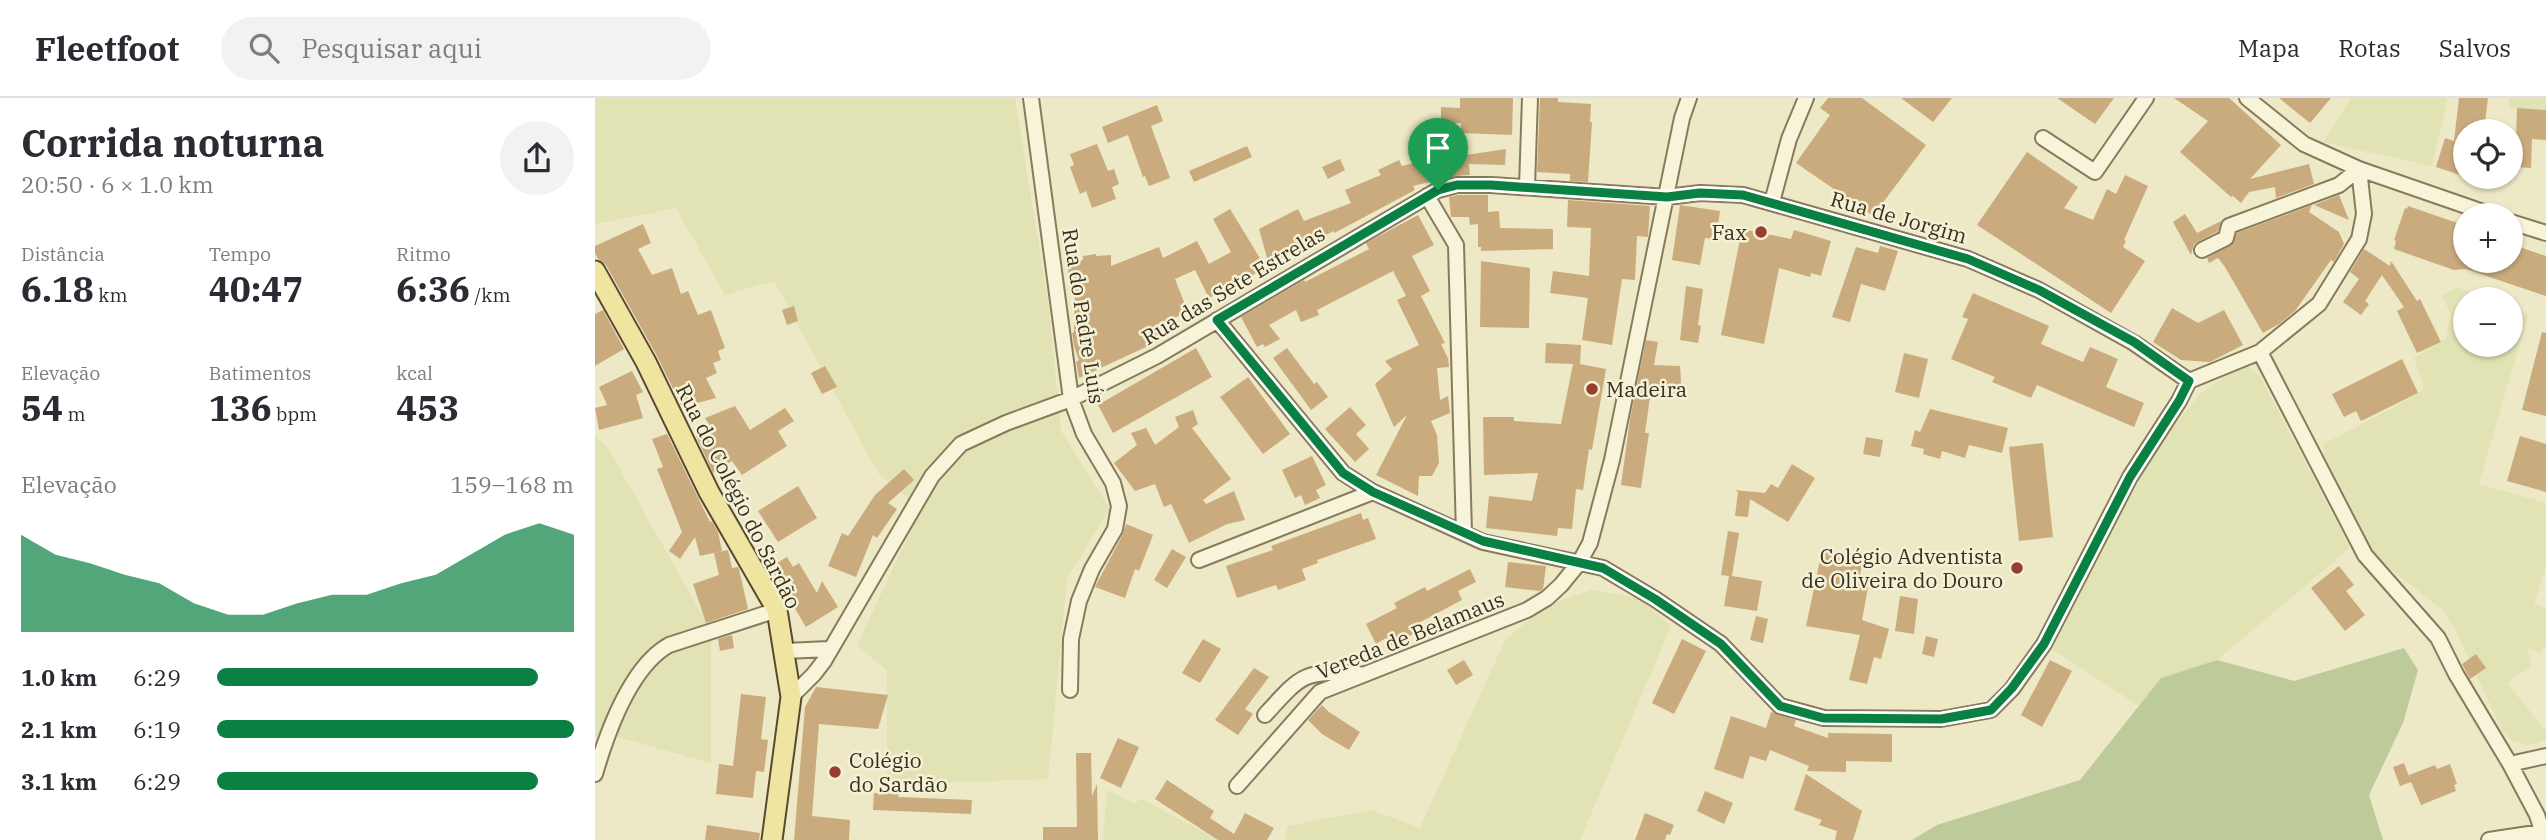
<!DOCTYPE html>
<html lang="pt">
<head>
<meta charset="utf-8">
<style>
  :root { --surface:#fff; --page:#f2f2f3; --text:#2b2b33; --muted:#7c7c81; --line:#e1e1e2; --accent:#0b8043 }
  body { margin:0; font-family:"IBM Plex Serif",serif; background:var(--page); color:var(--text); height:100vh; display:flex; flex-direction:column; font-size:26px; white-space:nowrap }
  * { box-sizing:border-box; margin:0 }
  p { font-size:23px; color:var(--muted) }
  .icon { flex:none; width:38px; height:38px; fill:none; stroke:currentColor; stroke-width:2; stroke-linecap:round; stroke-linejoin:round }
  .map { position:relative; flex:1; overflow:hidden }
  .sheet { display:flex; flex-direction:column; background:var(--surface); width:595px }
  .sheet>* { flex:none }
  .fabs { position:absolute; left:1858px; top:21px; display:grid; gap:14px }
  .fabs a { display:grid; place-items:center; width:70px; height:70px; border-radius:50%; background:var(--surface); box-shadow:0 2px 5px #0004; font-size:35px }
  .pin { position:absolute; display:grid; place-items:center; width:60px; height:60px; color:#fff; margin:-72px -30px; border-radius:50% 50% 50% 0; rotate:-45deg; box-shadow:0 0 7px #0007 }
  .pin .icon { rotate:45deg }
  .round { display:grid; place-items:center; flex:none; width:74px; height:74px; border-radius:37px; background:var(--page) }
  .headline { display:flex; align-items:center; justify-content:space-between; height:119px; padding:0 21px }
  h1 { font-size:38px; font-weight:800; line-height:52px }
  .stats { display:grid; grid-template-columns:repeat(3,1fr); gap:10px; height:119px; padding:7px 21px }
  .stats div { display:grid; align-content:center }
  .stats b { font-size:35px; font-weight:800 }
  .stats small { font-size:19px; font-weight:400 }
  .stats p { font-size:19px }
  .chart { height:196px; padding:14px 21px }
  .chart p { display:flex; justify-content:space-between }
  .chart svg { width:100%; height:126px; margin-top:7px; fill:var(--accent); opacity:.7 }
  ul { padding:0 21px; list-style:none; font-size:23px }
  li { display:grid; grid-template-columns:112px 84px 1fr; align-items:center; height:52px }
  li i { height:18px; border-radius:9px; background:var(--accent) }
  header { display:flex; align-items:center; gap:42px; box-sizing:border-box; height:98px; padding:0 35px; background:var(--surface); border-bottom:2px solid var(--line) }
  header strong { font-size:33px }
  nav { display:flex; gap:38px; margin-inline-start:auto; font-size:24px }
  .search { width:490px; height:63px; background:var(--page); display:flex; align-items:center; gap:18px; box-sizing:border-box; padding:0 24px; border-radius:38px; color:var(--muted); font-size:26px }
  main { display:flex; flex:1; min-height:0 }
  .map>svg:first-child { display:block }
  .farmland { fill:#e2e3b4 }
  .green { fill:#bdcb9a }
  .building { fill:#caab7e }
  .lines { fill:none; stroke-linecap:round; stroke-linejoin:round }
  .minor-casing { stroke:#887b5c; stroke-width:18 }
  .major-casing { stroke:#564930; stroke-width:23 }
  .minor { stroke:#f8f4da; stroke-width:14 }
  .major { stroke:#efe4a0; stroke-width:19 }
  .route-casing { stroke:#fff; stroke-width:14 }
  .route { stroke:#0b8043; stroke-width:9 }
  .poi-dot { fill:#953f2e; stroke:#f5f1d6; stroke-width:2.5 }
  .labels { text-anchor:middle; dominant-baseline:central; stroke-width:5; stroke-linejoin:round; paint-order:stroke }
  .street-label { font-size:21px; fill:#393020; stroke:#f5f1d6 }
  .poi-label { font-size:21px; fill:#393020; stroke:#f5f1d6; text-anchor:end }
</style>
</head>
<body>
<header>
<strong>Fleetfoot</strong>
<div class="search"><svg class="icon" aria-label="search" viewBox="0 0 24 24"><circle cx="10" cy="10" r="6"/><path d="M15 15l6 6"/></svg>Pesquisar aqui</div>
<nav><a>Mapa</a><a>Rotas</a><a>Salvos</a></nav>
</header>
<main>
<section class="sheet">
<div class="headline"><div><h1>Corrida noturna</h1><p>20:50 · 6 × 1.0 km</p></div><a class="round"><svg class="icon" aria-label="share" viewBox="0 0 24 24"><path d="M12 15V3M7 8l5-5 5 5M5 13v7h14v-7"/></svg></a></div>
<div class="stats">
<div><p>Distância</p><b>6.18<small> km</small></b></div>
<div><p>Tempo</p><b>40:47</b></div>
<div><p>Ritmo</p><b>6:36<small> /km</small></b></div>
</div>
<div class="stats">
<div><p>Elevação</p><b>54<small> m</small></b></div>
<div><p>Batimentos</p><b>136<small> bpm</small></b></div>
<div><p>kcal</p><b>453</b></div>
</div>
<div class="chart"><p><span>Elevação</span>159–168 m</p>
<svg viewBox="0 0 160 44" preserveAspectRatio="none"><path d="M0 44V10L10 17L20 20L30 24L40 27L50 34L60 38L70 38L80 34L90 31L100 31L110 27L120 24L130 17L140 10L150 6L160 10V44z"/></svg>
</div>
<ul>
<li><b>1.0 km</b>6:29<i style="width:90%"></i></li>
<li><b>2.1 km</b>6:19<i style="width:100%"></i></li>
<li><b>3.1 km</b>6:29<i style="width:90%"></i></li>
</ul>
</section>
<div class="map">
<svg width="1951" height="742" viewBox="0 0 1951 742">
  <rect width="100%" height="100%" fill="#ede8c6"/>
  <path class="farmland" d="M0,0H420L454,210L466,333L515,411L472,480L453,681L292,686V573L262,547L326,411L283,375L179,183L130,197L81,110L0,126Z
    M1756,0H1853L1837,68L1728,44Z
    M1914,0H1951V11L1914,10Z
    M1863,189L1894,201H1871V247H1916V210L1933,216L1884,386L1951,405V468L1939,506L1951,510V547L1945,555L1932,550L1936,568L1912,585L1951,633V640L1944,645L1933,647L1917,643L1908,634L1859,529L1847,512L1772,452L1723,358L1731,354L1727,347L1818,299L1829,290L1819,260L1851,241L1856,217L1847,197Z
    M1649,265L1665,278L1755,450L1622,562L1566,580L1544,608L1454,549L1563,348L1605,296Z
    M0,338L13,350L116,533V665L15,637L0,639Z
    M997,492L1044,500L1076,528L985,742H689L693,728L776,712L825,730L910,542L950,508Z
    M512,692L539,705L547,701L623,742H508Z"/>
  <path class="green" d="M1809,550L1823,572L1808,625L1774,697L1788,742H1317L1342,727L1485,682L1566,580L1622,562L1699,583Z"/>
  <path class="building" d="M865,0H918L917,37L866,35V25H846V9L865,10Z
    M945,0H963V4L996,6L995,24H997L993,84L975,83V76L942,74Z
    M1233,0H1267L1331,47L1278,118L1201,65L1235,17L1225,10Z
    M1306,0H1357L1338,24Z
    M1462,0H1519L1500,26Z
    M1579,0H1634L1686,47L1655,81L1714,66L1719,86L1681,100L1680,89L1654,94L1646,105L1638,98L1636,99L1585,54L1613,23Z
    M1684,0H1736L1715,25Z
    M1864,0H1893L1889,32L1871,30V79L1841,69L1850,40L1859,43Z
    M562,7L568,23L556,28L575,80L554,88L550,78L548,79L533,37L513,45L507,29Z
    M1922,10L1951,12V42L1937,41L1936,70L1920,69Z
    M502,46L513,73L519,71L524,86L517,89L521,101L497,110L491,93L485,96L475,69L479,67L475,56Z
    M652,48L657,59L599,84L594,73Z
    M911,51L910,67L874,66L875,77L860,78L818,88L820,92L745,132L739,135V133L699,152L674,167L664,131L703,111L709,123L756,105L750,92L786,77L783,72L804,62L807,68L844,58V61Z
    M1432,54L1483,89L1469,110L1498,122L1512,91L1521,96L1530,77L1553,88L1529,142L1531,143L1528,149L1550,163L1516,215L1382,127Z
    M745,61L750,72L733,81L727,69Z
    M863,97H893V114L904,113L905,130L958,131V151L886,153V149H883V126L875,127L874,119H856L854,99Z
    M1744,97L1754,122L1719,107Z
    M973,102L1055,108L1053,139L1042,138L1040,182L1027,181L1017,247L987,242L993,200L955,195L958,173L994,178L996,130L972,129Z
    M1085,107L1125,113L1121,141L1110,140L1105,167L1077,162Z
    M1717,107L1714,114L1744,134L1749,146L1739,164L1736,162L1700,213L1684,226L1668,235L1630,169L1623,160L1614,165L1612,160L1638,146L1642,135Z
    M1813,108L1871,128V163H1916V146L1951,158V198L1871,171L1859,172L1799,151L1801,143L1799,142L1810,110L1812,111Z
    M635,111L671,170L614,200L600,172L580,181L593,214L579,220L583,229L564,239L566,242L484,280L481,264L484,262L479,248L477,235L479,234L480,182L475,183L472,164L488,162V158L501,156V158L516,157V168L564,149L568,160L602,143L614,166L636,154L618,121Z
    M1590,116L1602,135L1626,123L1623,133L1599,146L1596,157L1578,124Z
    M823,117L839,147L817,158L835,193L826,198L850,245L846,246L853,260L854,269L842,270L845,302L853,298L855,315L836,323L842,337L844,365L837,378H824L823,398L781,377L812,317L799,329L780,286L797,271L790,263L824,247L802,202L811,198L798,173L722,212L724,217L706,224L701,212L674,227L685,241L670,249L668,246L662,249L646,219L709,182L710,184L774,151L771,145Z
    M48,126L56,145L43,151L57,177L77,170L86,196L93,193L103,217L116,212L130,250L123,253L126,262L118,265L122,275L111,280L121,300L87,309L62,258L11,167L3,161L0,155V148Z
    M1147,131L1196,141L1199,132L1236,143L1226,178L1216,175L1215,179L1184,170L1169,246L1126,237Z
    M1285,148L1303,153L1290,193L1266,186L1255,224L1237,219L1261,149L1283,155Z
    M1769,151L1795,168L1796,163L1822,203L1825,201L1846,244L1822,255L1802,213L1809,209L1787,177L1770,203L1774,206L1766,217L1748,204L1764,181L1755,174Z
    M886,163L935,170L934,230L885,229Z
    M1091,188L1108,191L1103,227L1106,228L1103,245L1085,242Z
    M1378,195L1454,228L1446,246L1488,264L1495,249L1523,261L1511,289L1549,305L1539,329L1442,287L1436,300L1397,284L1400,279L1356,261L1373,221L1367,219Z
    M199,208L203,223L192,227L187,212Z
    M1577,210L1603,225L1629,212L1648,247L1615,264L1586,262L1558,244Z
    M8,212L29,251L0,268V216Z
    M1947,234L1951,235V318L1927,312Z
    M1051,242L1063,244L1059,267L1085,268L1087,298L1055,299L1050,335H1054L1046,390L1026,387L1035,321Z
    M951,245L986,247L985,266L1011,271L997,352L994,351L988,392L981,391L977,431L963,430L962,438L891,430L894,398L937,403L943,375L889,377L888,319H919V323L966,326L978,266L950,265Z
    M601,250L617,279L518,335L503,307Z
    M692,250L719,286L722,284L733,299L716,312L678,260Z
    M1309,255L1333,261L1324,300L1300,294Z
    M1807,261L1823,295L1766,323L1761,313L1749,319L1737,296Z
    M230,268L242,289L227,296L216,275Z
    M37,273L48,294L41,297L48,320L4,332L0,310L12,307L4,289Z
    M653,279L695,336L668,356L625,299Z
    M140,308L155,332L190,310L199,323L183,333L192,348L147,377L137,363L118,375L101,338L116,329L110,320Z
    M755,309L771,327L761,336L774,351L760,364L730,331Z
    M1335,311L1413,330L1407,355L1374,347L1370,360L1347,353L1345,361L1328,356L1329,351L1316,348L1320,332L1325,334Z
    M598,312L603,326L597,330L636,381L608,402L611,406L639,393L650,422L632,426L594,445L576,406L569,409L560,386L540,393L519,365L542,347L536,335L551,330L560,347L584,329L580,319Z
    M72,336L115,424L117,423L123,434L127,453L105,458L100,439L85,461L74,453L87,434L62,371L68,369L57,341Z
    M1925,338L1951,346V394L1912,383Z
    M1271,339L1288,342L1285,359L1268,356Z
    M1448,345L1458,439L1424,443L1414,349Z
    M717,358L731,387L721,392L725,400L710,407L706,397L700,400L687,372Z
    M1197,366L1220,380L1193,424L1155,401L1153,419L1140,418L1143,394L1140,392L1170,395L1176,386L1183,390Z
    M309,371L319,382L293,405L302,411L282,440L278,437L261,479L233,468L247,435L253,438L280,397Z
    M203,388L222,420L183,444L163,413Z
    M766,415L768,422L773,420L781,441L722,462L723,465L707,471L711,482L683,492L681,487L642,500L631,468L678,452L676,448Z
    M531,426L558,437L544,473L540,471L530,500L500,489L528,436Z
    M1133,433L1144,435L1137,478L1167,483L1162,513L1129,508L1134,478L1126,477Z
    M577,451L591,459L572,490L559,482Z
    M133,452L137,470L143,469L144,471L153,511L111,525L98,486L124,477L119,455Z
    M1227,453L1268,461L1264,482L1274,484L1267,522L1294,531L1286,561L1279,559L1272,586L1254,582L1265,537L1211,528Z
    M192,459L198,469L204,465L222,495L227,483L243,509L211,529L175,469Z
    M913,464L951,468L948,491L945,493L910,489Z
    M1744,468L1759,487L1751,493L1770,517L1750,533L1716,490Z
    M875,471L881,484L863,493L867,502L816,529L820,535L795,548L791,540L781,546L771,526L802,510L799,505L830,489L832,493Z
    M1305,498L1323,501L1319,536L1300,533Z
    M1161,518L1173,521L1168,545L1155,542Z
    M137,537L139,550L125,553L123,541Z
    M1331,538L1343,541L1339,559L1327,556Z
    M608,541L626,551L605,585L587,575Z
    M1087,541L1111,553L1079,616L1057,605Z
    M1881,556L1891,570L1875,581L1867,566Z
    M869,562L878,577L861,587L852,572Z
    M1455,562L1477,573L1447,629L1426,617Z
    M659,570L674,579L650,611L658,616L643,637L620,622Z
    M221,589L293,597L283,631L224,626L217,718L255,722L254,742H199L210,609Z
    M146,596L171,599L166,641L173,642L169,674L161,673L158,700L121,696L124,666L138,668Z
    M727,607L734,614L765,634L754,652L727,636L713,622Z
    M1176,614L1201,622L1199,628L1233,640V635L1297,636V664L1251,663V674L1212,673L1214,668L1175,652L1171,663L1155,658L1148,681L1119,671L1136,618L1171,630Z
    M523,640L544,649L526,690L505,680Z
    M481,655H496L497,698L502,686L503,742H448V729H482Z
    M1809,665L1815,681L1814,677L1840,667L1842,671L1855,666L1862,686L1859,687L1861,693L1826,707L1816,684L1805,688L1798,669Z
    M1211,676L1267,713L1258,742H1240L1242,733L1224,727L1227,722L1199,712Z
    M572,682L619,713L615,720L639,736L650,715L679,730L672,742H623L560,701Z
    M1110,693L1138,705L1129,726L1102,713Z
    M279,695L304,696L303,699L377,702L376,716L278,712Z
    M1050,715L1079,727L1075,737L1072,736L1070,742H1040Z
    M112,727L165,735L164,742H110Z"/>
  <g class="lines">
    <g class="minor-casing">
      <path id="minor" d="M436,0L476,301L489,336L518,385L524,408L520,431L497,471L484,503L476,541L475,592
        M1652,0L1709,46L1764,71L1897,117
        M1448,40L1500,74L1551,0
        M932,89L935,0
        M832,98L861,147L869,435
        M1177,104L1194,41L1211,0
        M1916,124L1951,135
        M1607,152L1631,140L1634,128L1744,87L1764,71
        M622,222L748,375L778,394L888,444L1008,470L1060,501L1126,546L1185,608L1229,620L1346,621L1396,612L1417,591L1449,546L1535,379L1584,303L1594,283
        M1665,254L1770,457L1843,540L1861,576L1915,666L1942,717L1950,742
        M604,462L778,394
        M190,553L234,551
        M196,599L219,576L229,563L337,378L366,346L411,325L476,301L562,258L843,92L862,87H896L1072,99L1105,95L1148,97L1373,161L1444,192L1539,245L1594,283L1665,254L1724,206L1764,141L1769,116L1764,71
        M670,617C707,576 709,572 764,576
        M1915,666L1951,658
        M0,676C12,635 35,569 74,547L182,512
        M642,688L725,594L932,512L952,500L966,487L984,465L995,445L1017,362L1087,20L1094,0
        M1894,742L1947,734"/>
    </g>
    <g class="major-casing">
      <path id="major" d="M0,173L51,264L114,394L182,512L196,599L177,742"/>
    </g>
    <use href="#minor" class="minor"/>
    <use href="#major" class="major"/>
  </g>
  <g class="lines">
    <g class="route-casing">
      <path id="route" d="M862,87H896L1072,99L1105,95L1148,97L1373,161L1444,192L1539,244L1594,283L1584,303L1535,379L1449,546L1417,590L1396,612L1346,621L1228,620L1185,608L1126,546L1060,501L1008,470L888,443L778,394L748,375L622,222L843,92Z"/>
    </g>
    <use href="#route" class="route"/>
  </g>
  <g class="poi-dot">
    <circle cx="1166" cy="134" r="7"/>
    <circle cx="997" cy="291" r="7"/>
    <circle cx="1422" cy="470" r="7"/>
    <circle cx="240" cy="674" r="7"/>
  </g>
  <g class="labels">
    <g class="street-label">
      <text transform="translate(1304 119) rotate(16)">Rua de Jorgim</text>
      <text transform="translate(638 187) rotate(-31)">Rua das Sete Estrelas</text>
      <text transform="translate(489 218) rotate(81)">Rua do Padre Luís</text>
      <text transform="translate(144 398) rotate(63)">Rua do Colégio do Sardão</text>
      <text transform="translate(815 537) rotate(-22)">Vereda de Belamaus</text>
    </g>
    <g class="poi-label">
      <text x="1152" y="134">Fax</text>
      <text x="1011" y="291" text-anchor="start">Madeira</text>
      <text x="1408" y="458">Colégio Adventista<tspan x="1408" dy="24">de Oliveira do Douro</tspan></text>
      <text x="254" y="662" text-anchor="start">Colégio<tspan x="254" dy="24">do Sardão</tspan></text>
    </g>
  </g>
</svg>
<div class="fabs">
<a><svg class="icon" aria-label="locate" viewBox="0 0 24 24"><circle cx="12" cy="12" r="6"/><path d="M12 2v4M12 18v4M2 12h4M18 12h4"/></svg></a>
<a>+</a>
<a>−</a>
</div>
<div class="pin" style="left:843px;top:92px;background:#1e9e55"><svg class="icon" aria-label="arrive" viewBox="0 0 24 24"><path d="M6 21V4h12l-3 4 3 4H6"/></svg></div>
</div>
</main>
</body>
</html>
